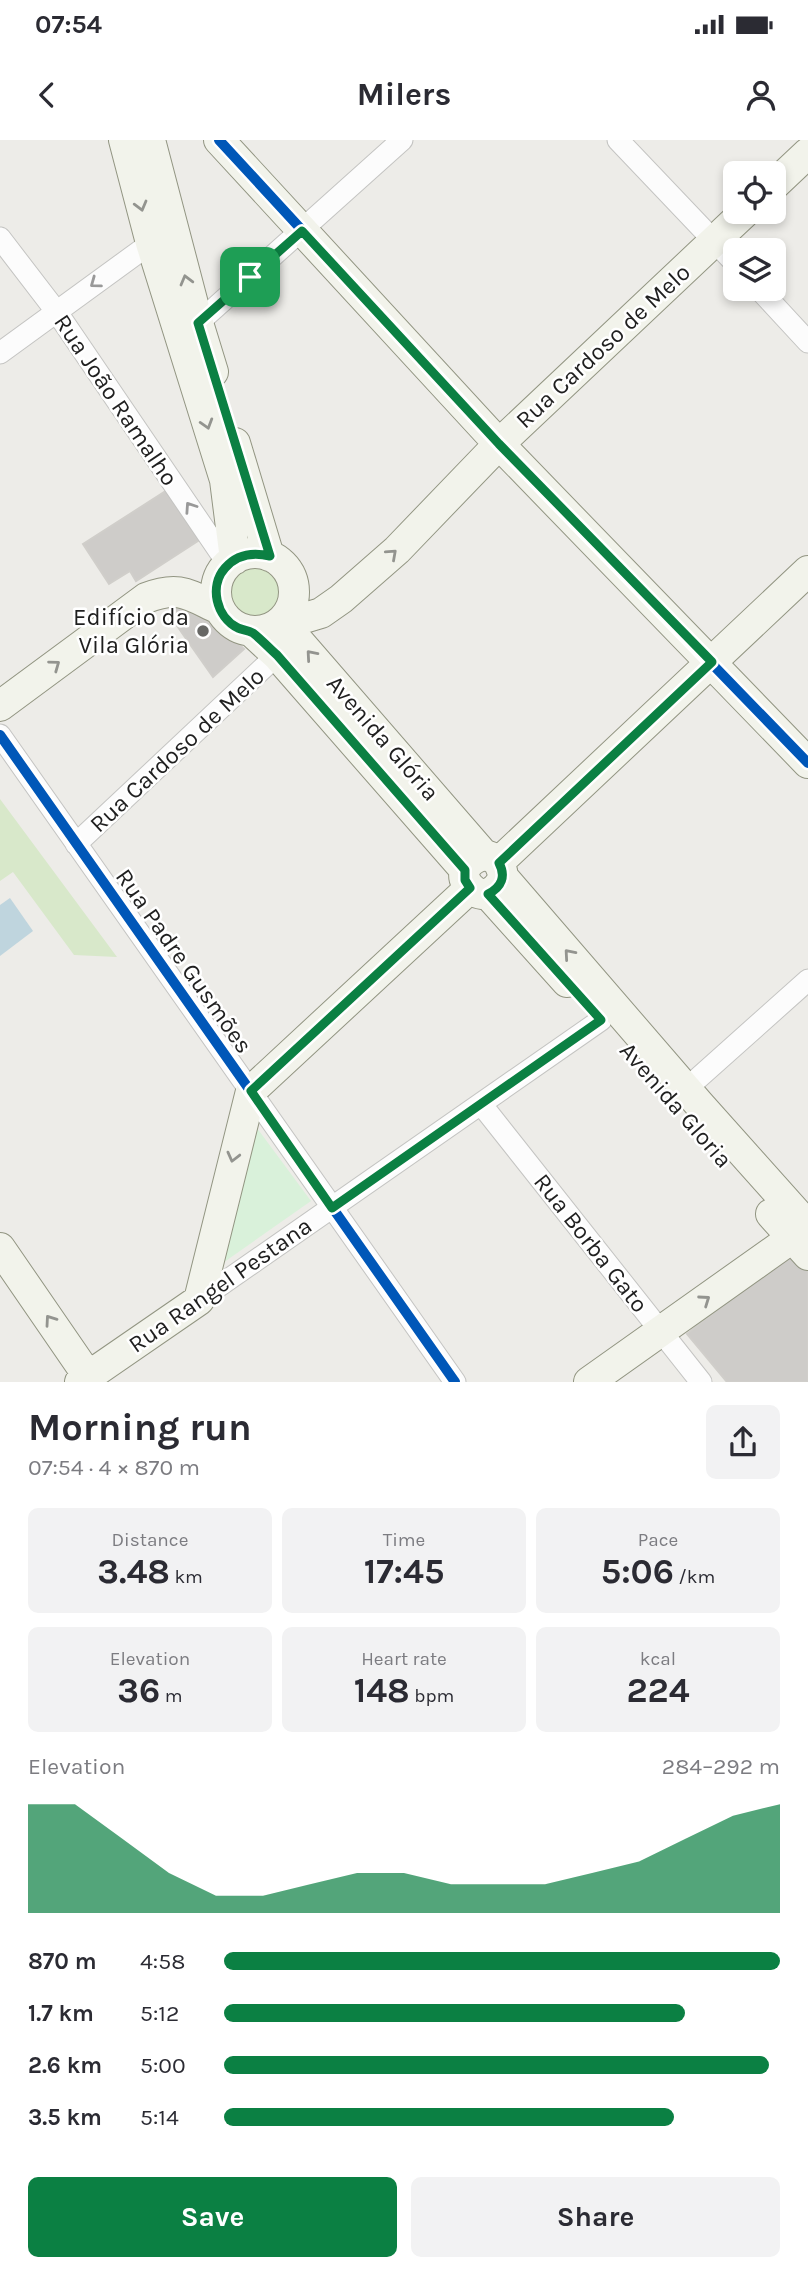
<!DOCTYPE html>
<html lang="en">
<head>
<meta charset="utf-8">
<style>
  :root { --surface:#fff; --page:#f2f2f3; --text:#2b2b33; --muted:#7c7c81; --accent:#0b8043 }
  body { margin:0; font-family:Karla,sans-serif; background:var(--page); color:var(--text); height:100vh; display:flex; flex-direction:column; font-size:26px; white-space:nowrap }
  * { box-sizing:border-box; margin:0 }
  p { font-size:23px; color:var(--muted) }
  .icon { flex:none; width:38px; height:38px; fill:none; stroke:currentColor; stroke-width:2; stroke-linecap:round; stroke-linejoin:round }
  .map { position:relative; height:1242px; overflow:hidden }
  .side { display:flex; flex-direction:column; background:var(--surface); flex:1 }
  .side>* { flex:none }
  .tools { position:absolute; left:723px; top:21px; display:grid; gap:14px }
  .tools a { display:grid; place-items:center; width:63px; height:63px; border-radius:10px; background:var(--surface); box-shadow:0 4px 10px #0003; font-size:35px }
  .pin { position:absolute; display:grid; place-items:center; width:60px; height:60px; color:#fff; margin:-30px; border-radius:14px; box-shadow:0 4px 10px #0006 }
  .round { display:grid; place-items:center; flex:none; width:74px; height:74px; border-radius:10px; background:var(--page) }
  .head { display:flex; align-items:center; justify-content:space-between; height:119px; padding:0 28px }
  h1 { font-size:38px; font-weight:700; line-height:52px }
  .metrics { display:grid; grid-template-columns:repeat(3,1fr); gap:10px; height:119px; padding:7px 28px }
  .metrics div { display:grid; align-content:center; border-radius:10px; background:var(--page); text-align:center }
  .metrics b { font-size:35px; font-weight:700 }
  .metrics small { font-size:19px; font-weight:400 }
  .metrics p { font-size:19px }
  .chart { height:196px; padding:14px 28px }
  .chart p { display:flex; justify-content:space-between }
  .chart svg { width:100%; height:126px; margin-top:7px; fill:var(--accent); opacity:.7 }
  .action { display:flex; gap:14px; margin-top:auto; padding:14px 28px }
  .action a { flex:1; height:80px; border-radius:10px; background:var(--accent); color:#fff; font-size:28px; font-weight:700; line-height:80px; text-align:center }
  .action a+a { background:var(--page); color:var(--text) }
  ul { padding:0 28px; list-style:none; font-size:23px }
  li { display:grid; grid-template-columns:112px 84px 1fr; align-items:center; height:52px }
  li i { height:18px; border-radius:9px; background:var(--accent) }
  .status { display:flex; justify-content:space-between; align-items:center; height:49px; padding:0 35px; background:var(--surface); direction:ltr }
  .status svg { height:19px; fill:currentColor }
  header { display:flex; justify-content:space-between; align-items:center; height:91px; padding:0 28px; background:var(--surface); font-size:32px; font-weight:700 }
  .map>svg:first-child { display:block }
  .grass { fill:#d8e8ca }
  .park { fill:#d9f1da }
  .water { fill:#bfd5de }
  .building { fill:#ceccc9; stroke:#d0ceca; stroke-width:2 }
  .lines { fill:none; stroke-linecap:round; stroke-linejoin:round }
  .street-casing { stroke:#c4c4c2; stroke-width:23 }
  .secondary-casing { stroke:#929582; stroke-width:32 }
  .street { stroke:#fcfcfc; stroke-width:21 }
  .secondary { stroke:#f2f3eb; stroke-width:30 }
  .cycleway-casing { stroke:#fff; stroke-width:15 }
  .cycleway { stroke:#0057b8; stroke-width:10 }
  .oneway { stroke:#93948f }
  .oneway2 { stroke:#999 }
  .route-casing { stroke:#fff; stroke-width:14 }
  .route { stroke:#0b8043; stroke-width:9 }
  .poi-dot { fill:#676765; stroke:#fff; stroke-width:2.5 }
  .labels { text-anchor:middle; dominant-baseline:central; stroke-width:5; stroke-linejoin:round; paint-order:stroke }
  .street-label { font-size:24px; fill:#1f1f1f; stroke:#fff }
  .poi-label { font-size:24px; fill:#1f1f1f; stroke:#fff; text-anchor:end }
</style>
</head>
<body>
<div class="status"><b>07:54</b><svg viewBox="0 0 49 12"><path d="M0 12V9h3v3zM5 12V6h3v6zM10 12V3h3v9zM15 12V0h3v12zM26 1h20v11H26zM47 4h2v5h-2z"/></svg></div>
<header><svg class="icon" aria-label="back" viewBox="0 0 24 24"><path d="M15 5l-7 7 7 7"/></svg>Milers<svg class="icon" aria-label="person" viewBox="0 0 24 24"><circle cx="12" cy="8" r="4"/><path d="M4 21q1-7 8-7t8 7"/></svg></header>
<div class="map">
<svg width="808" height="1242" viewBox="0 0 808 1242">
  <rect width="100%" height="100%" fill="#edece8"/>
  <path class="grass" d="M229 452a27 27 0 1 1 54 0a27 27 0 1 1-54 0Z
    M0,659L117,817L74,815L13,732L0,741Z"/>
  <path class="park" d="M254,984L311,1061L210,1132Z"/>
  <path class="water" d="M10,758L33,791L0,816V765Z"/>
  <path class="building" d="M169,349L201,399L136,441L130,431L109,444L83,404Z
    M194,461L244,509L213,537L168,473Z
    M791,1111L808,1131V1242H727L687,1194Z"/>
  <g class="lines">
    <g class="street-casing">
      <path id="street" d="M618,0L735,123
        M0,98L56,171L228,424
        M759,149L808,202
        M198,183L402,0
        M0,213L151,103
        M0,595L455,1242
        M76,704L277,515
        M686,949L808,840
        M481,964L701,1242
        M199,1160L601,880"/>
    </g>
    <g class="secondary-casing">
      <path id="secondary" d="M124,0L151,103L225,340L235,419
        M150,0L198,183L213,232
        M219,0L499,304L808,623
        M774,45L808,13
        M235,303L269,416
        M216 452a39 39 0 1 1 78 0a39 39 0 1 1-78 0Z
        M283,479H301L321,473L341,459L397,410L499,304L745,72
        M281,481L484,715
        M251,491L277,515L465,730
        M0,566L146,458C180,445 189,455 219,469
        M499,722L808,431
        M503,737C499,750 485,760 473,750C443,726 499,694 503,737L699,964L808,1086
        M488,754L567,842
        M771,1074L808,1115
        M0,1108L88,1236
        M80,1242L199,1160L251,951L470,748
        M589,1242L792,1098"/>
    </g>
    <use href="#street" class="street"/>
    <use href="#secondary" class="secondary"/>
    <g class="cycleway-casing">
      <path id="cycleway" d="M219,0L499,304L808,623
        M0,595L455,1242"/>
    </g>
    <use href="#cycleway" class="cycleway"/>
  </g>
  <defs><path id="oneway-chevron" d="M-2-3.5L2.5 0L-2 3.5" fill="none" stroke-width="1.6" stroke-linecap="round" stroke-linejoin="round" transform="scale(1.75)"/></defs>
  <g class="oneway">
    <use href="#oneway-chevron" transform="translate(141 66) rotate(75)"/>
    <use href="#oneway-chevron" transform="translate(186 140) rotate(-105)"/>
    <use href="#oneway-chevron" transform="translate(207 284) rotate(73)"/>
    <use href="#oneway-chevron" transform="translate(392 414) rotate(-42)"/>
    <use href="#oneway-chevron" transform="translate(311 515) rotate(-131)"/>
    <use href="#oneway-chevron" transform="translate(55 525) rotate(-36)"/>
    <use href="#oneway-chevron" transform="translate(569 814) rotate(-131)"/>
    <use href="#oneway-chevron" transform="translate(233 1017) rotate(104)"/>
    <use href="#oneway-chevron" transform="translate(705 1160) rotate(-35)"/>
    <use href="#oneway-chevron" transform="translate(50 1180) rotate(-125)"/>
  </g>
  <g class="oneway2">
    <use href="#oneway-chevron" transform="translate(95 143) rotate(144)"/>
    <use href="#oneway-chevron" transform="translate(190 367) rotate(-124)"/>
  </g>
  <g class="lines">
    <g class="route-casing">
      <path id="route" d="M302,91L499,304L712,522L499,723C506,736 502,747 488,754L601,880L332,1068L251,951L470,748L465,740V730L277,515C269,508 262,500 253,493C248,490 243,490 238,488C216,477 209,446 225,428C237,414 253,412 270,416L198,183Z"/>
    </g>
    <use href="#route" class="route"/>
  </g>
  <circle class="poi-dot" cx="203" cy="491" r="7"/>
  <g class="labels">
    <g class="street-label">
      <text transform="translate(603 206) rotate(-43)">Rua Cardoso de Melo</text>
      <text transform="translate(116 260) rotate(56)">Rua João Ramalho</text>
      <text transform="translate(383 598) rotate(49)">Avenida Glória</text>
      <text transform="translate(177 610) rotate(-43)">Rua Cardoso de Melo</text>
      <text transform="translate(184 821) rotate(55)">Rua Padre Gusmões</text>
      <text transform="translate(676 965) rotate(49)">Avenida Gloria</text>
      <text transform="translate(591 1103) rotate(52)">Rua Borba Gato</text>
      <text transform="translate(220 1145) rotate(-35)">Rua Rangel Pestana</text>
    </g>
    <g class="poi-label">
      <text x="189" y="477">Edifício da<tspan x="189" dy="28">Vila Glória</tspan></text>
    </g>
  </g>
</svg>
<div class="tools">
<a><svg class="icon" aria-label="locate" viewBox="0 0 24 24"><circle cx="12" cy="12" r="6"/><path d="M12 2v4M12 18v4M2 12h4M18 12h4"/></svg></a>
<a><svg class="icon" aria-label="layers" viewBox="0 0 24 24"><path d="M12 4l9 5-9 5-9-5zM3 14l9 5 9-5"/></svg></a>
</div>
<div class="pin" style="left:250px;top:137px;background:#1e9e55"><svg class="icon" aria-label="arrive" viewBox="0 0 24 24"><path d="M6 21V4h12l-3 4 3 4H6"/></svg></div>
</div>
<section class="side">
<div class="head"><div><h1>Morning run</h1><p>07:54 · 4 × 870 m</p></div><a class="round"><svg class="icon" aria-label="share" viewBox="0 0 24 24"><path d="M12 15V3M7 8l5-5 5 5M5 13v7h14v-7"/></svg></a></div>
<div class="metrics">
<div><p>Distance</p><b>3.48<small> km</small></b></div>
<div><p>Time</p><b>17:45</b></div>
<div><p>Pace</p><b>5:06<small> /km</small></b></div>
</div>
<div class="metrics">
<div><p>Elevation</p><b>36<small> m</small></b></div>
<div><p>Heart rate</p><b>148<small> bpm</small></b></div>
<div><p>kcal</p><b>224</b></div>
</div>
<div class="chart"><p><span>Elevation</span>284–292 m</p>
<svg viewBox="0 0 160 44" preserveAspectRatio="none"><path d="M0 44V6L10 6L20 18L30 30L40 38L50 38L60 34L70 30L80 30L90 34L100 34L110 34L120 30L130 26L140 18L150 10L160 6V44z"/></svg>
</div>
<ul>
<li><b>870 m</b>4:58<i style="width:100%"></i></li>
<li><b>1.7 km</b>5:12<i style="width:83%"></i></li>
<li><b>2.6 km</b>5:00<i style="width:98%"></i></li>
<li><b>3.5 km</b>5:14<i style="width:81%"></i></li>
</ul>
<div class="action"><a>Save</a><a>Share</a></div>
</section>
</body>
</html>
